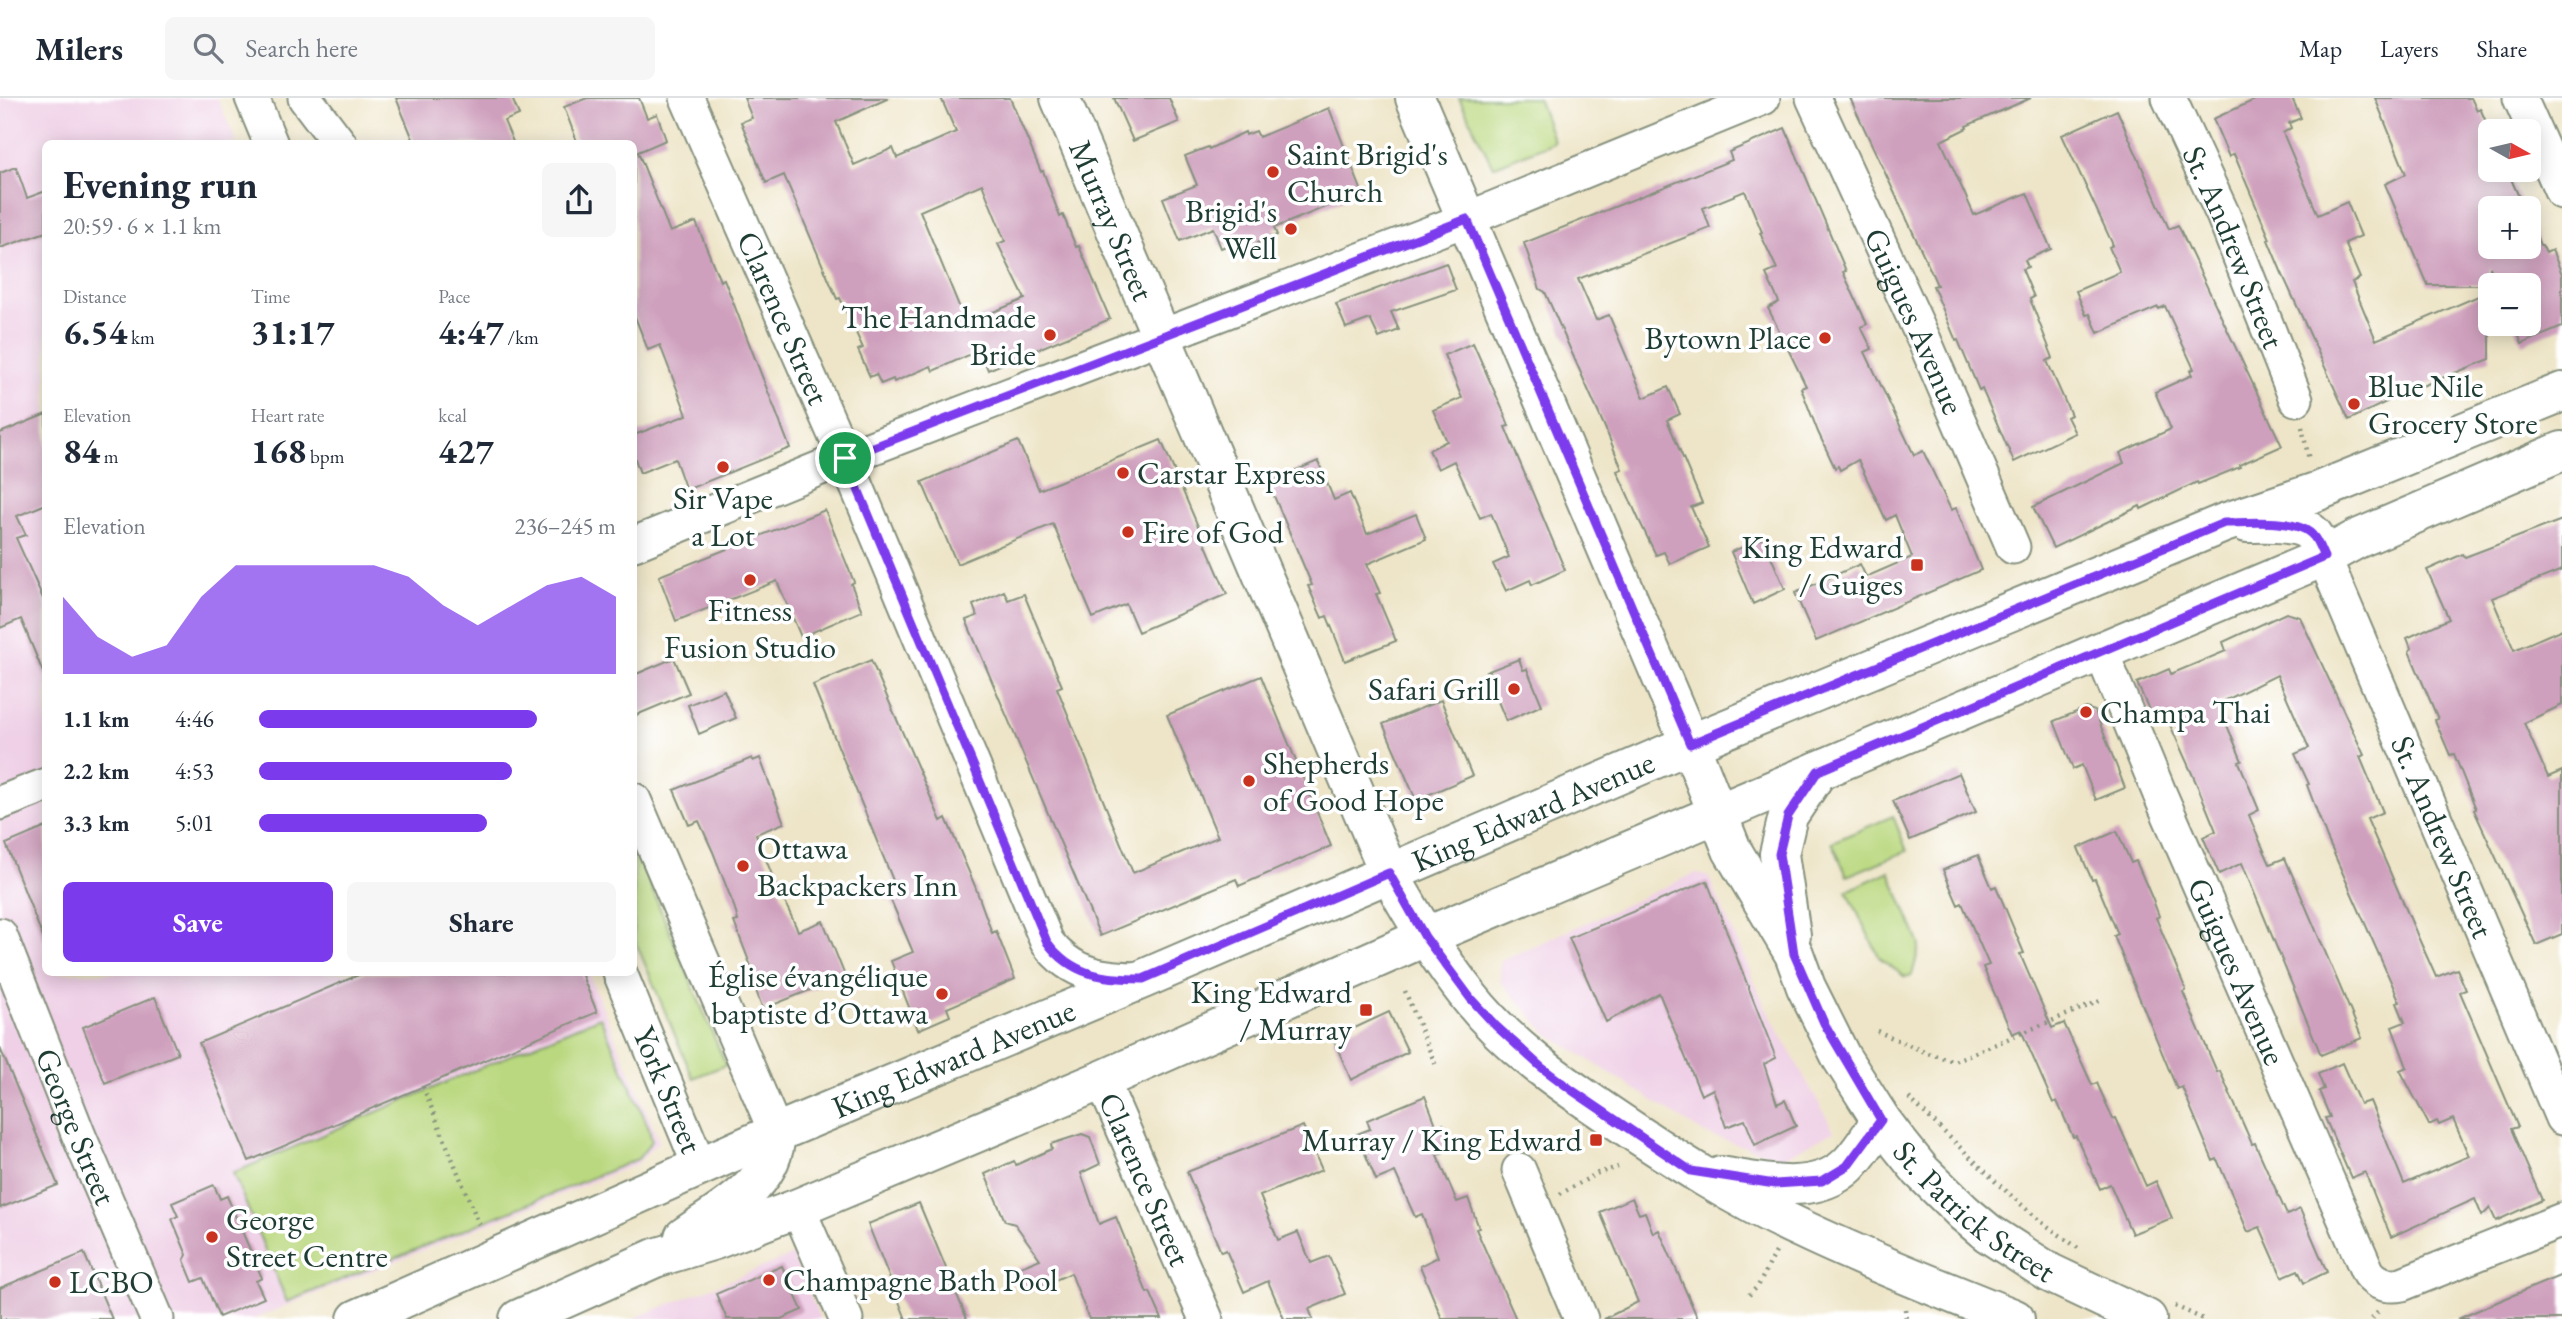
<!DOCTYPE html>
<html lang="en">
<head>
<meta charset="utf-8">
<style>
  :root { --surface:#fff; --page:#f6f6f7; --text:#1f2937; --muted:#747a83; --line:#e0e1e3; --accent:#7c3aed }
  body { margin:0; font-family:"EB Garamond",serif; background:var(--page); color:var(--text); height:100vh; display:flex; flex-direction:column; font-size:26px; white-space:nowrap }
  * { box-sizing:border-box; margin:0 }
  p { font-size:23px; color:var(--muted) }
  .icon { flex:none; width:38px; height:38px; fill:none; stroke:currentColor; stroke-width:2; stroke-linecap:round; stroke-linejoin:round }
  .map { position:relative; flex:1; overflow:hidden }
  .sheet { position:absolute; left:42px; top:42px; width:595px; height:836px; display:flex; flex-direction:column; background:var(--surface); border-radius:10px; box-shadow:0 4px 18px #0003 }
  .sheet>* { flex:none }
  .needle { width:46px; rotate:98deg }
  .tools { position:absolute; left:2478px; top:21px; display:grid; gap:14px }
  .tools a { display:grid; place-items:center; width:63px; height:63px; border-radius:10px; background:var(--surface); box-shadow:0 4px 18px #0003; font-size:35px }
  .pin { position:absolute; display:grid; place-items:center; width:60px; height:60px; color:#fff; margin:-30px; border:4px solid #fff; border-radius:50%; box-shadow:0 2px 7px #0007 }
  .round { display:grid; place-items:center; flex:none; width:74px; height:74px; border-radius:10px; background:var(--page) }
  .head { display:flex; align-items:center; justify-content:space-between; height:119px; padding:0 21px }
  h1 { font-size:38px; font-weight:700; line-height:52px }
  .metrics { display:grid; grid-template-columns:repeat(3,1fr); gap:10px; height:119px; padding:7px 21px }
  .metrics div { display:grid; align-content:center }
  .metrics b { font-size:35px; font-weight:700 }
  .metrics small { font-size:19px; font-weight:400 }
  .metrics p { font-size:19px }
  .chart { height:196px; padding:14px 21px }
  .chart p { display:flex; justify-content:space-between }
  .chart svg { width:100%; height:126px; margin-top:7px; fill:var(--accent); opacity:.7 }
  .action { display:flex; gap:14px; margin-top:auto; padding:14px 21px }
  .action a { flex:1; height:80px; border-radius:10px; background:var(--accent); color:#fff; font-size:28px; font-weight:700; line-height:80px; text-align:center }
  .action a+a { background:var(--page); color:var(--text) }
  ul { padding:0 21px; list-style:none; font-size:23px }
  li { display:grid; grid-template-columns:112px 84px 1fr; align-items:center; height:52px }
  li i { height:18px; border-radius:9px; background:var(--accent) }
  header { display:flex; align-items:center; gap:42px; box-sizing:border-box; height:98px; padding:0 35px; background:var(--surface); border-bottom:2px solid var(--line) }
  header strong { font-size:33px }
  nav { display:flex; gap:38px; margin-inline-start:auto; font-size:24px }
  .search { width:490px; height:63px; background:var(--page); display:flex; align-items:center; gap:18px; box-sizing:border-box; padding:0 24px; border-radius:10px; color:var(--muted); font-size:26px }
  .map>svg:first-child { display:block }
  .built { fill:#efd0e6 }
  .green { fill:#bad87f; stroke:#6c8a5a; stroke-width:2 }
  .building { fill:#cfa0bd; fill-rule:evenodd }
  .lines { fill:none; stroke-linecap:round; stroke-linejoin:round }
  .street-casing { stroke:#86917e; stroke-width:37 }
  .secondary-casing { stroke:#86917e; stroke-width:42 }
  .primary-casing { stroke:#86917e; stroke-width:42 }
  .path { stroke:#86917e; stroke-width:4.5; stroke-dasharray:2 5; stroke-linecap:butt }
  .street { stroke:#fff; stroke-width:33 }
  .secondary { stroke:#fff; stroke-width:38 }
  .primary { stroke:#fff; stroke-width:38 }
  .route-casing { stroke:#fff; stroke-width:14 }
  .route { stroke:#7c3aed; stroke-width:9 }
  .poi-dot { fill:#c8321e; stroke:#fff; stroke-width:2.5 }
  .labels { text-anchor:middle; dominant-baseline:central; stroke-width:7; stroke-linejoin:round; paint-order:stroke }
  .poi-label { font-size:32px; fill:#1f3d34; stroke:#fff; text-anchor:start }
  .street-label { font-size:32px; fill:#1f3d34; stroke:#fff }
</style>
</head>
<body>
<header>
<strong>Milers</strong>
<div class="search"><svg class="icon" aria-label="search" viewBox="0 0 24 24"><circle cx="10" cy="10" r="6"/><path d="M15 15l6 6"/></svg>Search here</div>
<nav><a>Map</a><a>Layers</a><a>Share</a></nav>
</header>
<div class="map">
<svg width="2562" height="1221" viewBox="0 0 2562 1221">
  <rect width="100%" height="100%" fill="#fff"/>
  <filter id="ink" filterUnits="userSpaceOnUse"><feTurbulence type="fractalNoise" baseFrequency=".0143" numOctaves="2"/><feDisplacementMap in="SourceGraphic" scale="14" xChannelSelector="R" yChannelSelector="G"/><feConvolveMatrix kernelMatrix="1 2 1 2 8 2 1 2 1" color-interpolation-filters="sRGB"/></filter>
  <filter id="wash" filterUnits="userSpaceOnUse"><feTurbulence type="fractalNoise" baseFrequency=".00686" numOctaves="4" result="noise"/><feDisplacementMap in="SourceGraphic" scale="28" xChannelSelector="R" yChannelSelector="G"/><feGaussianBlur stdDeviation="1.57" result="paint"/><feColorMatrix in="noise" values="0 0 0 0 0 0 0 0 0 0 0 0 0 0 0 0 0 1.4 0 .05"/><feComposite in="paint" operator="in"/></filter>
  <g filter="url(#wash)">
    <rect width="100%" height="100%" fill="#eee5c8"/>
    <path class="built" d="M0,0H217L237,45L46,46V875H588L659,1043L637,1066L253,1221H0Z
      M1696,775L1709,779L1765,908L1834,1033L1782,1060L1705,1036L1547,935L1500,883L1501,863Z
      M793,1157L820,1221H632Z"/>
    <path class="green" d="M1459,0H1538L1554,44L1493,69Z
      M1893,718L1907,753L1847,778L1832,744Z
      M634,749L726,967L693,980L634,840Z
      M1889,773L1920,847L1912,877L1905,879L1879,859L1847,793Z
      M600,919L648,1028L652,1043L638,1061L287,1204L233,1075Z"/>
    <g id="blocks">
      <path class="building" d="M396,0H512L519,17L504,23L514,46H415Z
        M587,0H639L647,20L657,16L666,42L638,54L670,134L696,124L720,183L724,181L790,350L686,392L675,361L640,375L634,358V337L687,317L660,247L648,252L634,216V46H578L564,9Z
        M744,0H889L836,24L854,67L893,50L897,60L956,34L941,0H1010L1041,74L1043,73L1060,119L1063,117L1076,149L1079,148L1110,221L988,272L980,252L933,273L931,268L894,284L893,281L881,286L876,276L870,279L858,252L863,250L840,200L837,201L784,77L766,85L741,24L752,20ZM982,86L1005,143L998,146L1025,201L966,225L920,113Z
        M1114,0H1169L1179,24L1133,43Z
        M1850,0H2031L1966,28L1967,30L1941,43L1974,117L2027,95L2051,151L2025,162L2028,169L2022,171L2034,199L2030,201L2053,260L2047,263L2071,317L2067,319L2075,335L2014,364L1982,291L1979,292L1958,242L1956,243L1933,188L1937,187L1925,160Z
        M2259,0H2292L2301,20L2289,25L2291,30L2283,35L2318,117L2347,104L2361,138L2345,145L2360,180L2352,184L2376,242L2490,193V261L2407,294L2349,322L2281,173L2268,142L2270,141L2234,56L2229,59L2213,21Z
        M2375,0H2471L2477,12L2480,10L2490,33V72H2507L2524,110H2490V149H2529V121L2540,147H2542L2546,155L2552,152L2562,176V229L2522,246L2514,226H2529V187H2498L2490,169V187H2428L2385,86L2406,76Z
        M1329,10L1362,94L1274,130L1277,137L1247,149L1244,141L1221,150L1213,130L1180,143L1163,100L1197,87L1185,58L1208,49L1209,51L1245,34L1246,37L1256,33L1259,39Z
        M2117,12L2169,131L2178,127L2282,348L2239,367L2240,369L2198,386L2197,384L2141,411L2140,408L2053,450L2033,409L2124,365L2120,355L2171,331L2155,294L2192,277L2190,273L2194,271L2165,208L2159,211L2158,209L2098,235L2090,216L2086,217L2076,193L2120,174L2109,149L2113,147L2062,37Z
        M1785,30L1846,173L1843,174L1867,226L1861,229L1872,251L1865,254L1914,357L1923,353L1951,412L1956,410L1981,472L1816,543L1795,495L1860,466L1866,479L1912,459L1895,417L1886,422L1858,362L1840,372L1838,368L1835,370L1818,334L1801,290L1806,288L1768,210L1779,204L1766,176L1777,171L1760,135L1762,134L1745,93L1703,110L1710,130L1578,181L1596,222L1609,217L1644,300L1668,289L1680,316L1667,322L1702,405L1691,409L1709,449L1670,466L1664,454L1656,457L1639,422L1617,373L1622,371L1606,332L1545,194L1540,191L1524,145L1732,62L1729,54Z
        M16,69L27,100L46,93V134L0,150V75Z
        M1446,165L1456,192L1391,214L1399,232L1379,240L1370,221L1346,230L1336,206Z
        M1473,245L1505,317L1509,328L1505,329L1565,472L1532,487L1530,482L1506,493L1493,466L1509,459L1491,415L1480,420L1454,363L1438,371L1429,352L1447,343L1433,312L1462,300L1444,257Z
        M46,316V406L17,418L26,437L16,440L46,507L45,579L21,521L0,530V335Z
        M1161,342L1227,496L1138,534L1126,506L1093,520L1053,426L957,466L922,384L1018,343L1039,392Z
        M1318,363L1334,402L1350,395L1367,436L1416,416L1426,441L1367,466L1380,495L1376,496L1396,543L1345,563L1327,518L1322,520L1308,488L1312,487L1268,384Z
        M825,412L854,484L851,486L862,513L801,539L777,483L676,523L659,478Z
        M2562,422V472L2492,500L2514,552L2562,531V607L2524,625L2548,679L2562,673V836L2536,847L2474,712L2476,711L2454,656L2450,657L2435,622L2438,621L2409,553L2411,550L2407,540L2449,521L2427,472L2463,456L2465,459Z
        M1763,440L1785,491L1753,506L1731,454Z
        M1004,493L1008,502L1024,496L1062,588L1057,590L1133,775L1218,739L1167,617L1261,578L1331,748L1239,788L1236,781L1100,838L966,522L977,518L973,507Z
        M2286,515L2300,519L2364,657L2360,659L2383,714L2367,721L2419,841L2436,879L2457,871L2466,892L2460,894L2518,1029L2511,1031L2542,1102L2496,1123L2490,1110L2482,1118L2475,1101L2391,1139L2365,1074L2351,1080L2325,1020L2330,1019L2319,993L2324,991L2318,976L2342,965L2360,1006L2370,1003L2404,1086L2469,1058L2453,1021L2439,1027L2437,1023L2429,1027L2400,972L2407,969L2392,929L2405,924L2397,905L2400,904L2327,740L2307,687L2309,686L2295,656L2309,650L2277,577L2218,606L2242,663L2239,664L2259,712L2249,717L2257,737L2270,766L2285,760L2362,940L2321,957L2242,765L2219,776L2203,739L2216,733L2198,689L2167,620L2158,624L2153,612L2150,614L2137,585L2169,571L2171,576L2226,553L2223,544Z
        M674,560L689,595L634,618V577Z
        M1519,561L1523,572L1527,571L1542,607L1506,623L1486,574Z
        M871,562L941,723L946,720L975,788L992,835L996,833L1015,881L947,910L950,918L918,932L891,863L913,854L890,800L899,797L813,587Z
        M724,592L736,620L699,636L688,607Z
        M1441,602L1472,678L1416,702L1383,626Z
        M2086,610L2095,613L2125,690L2096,702L2082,667L2073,671L2054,623Z
        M752,660L753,663L760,660L784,725L756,736L778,792L779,791L798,833L823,823L845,878L763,911L753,885L757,884L734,824L738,823L735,811L713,754L699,723L689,727L674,692Z
        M1959,675L1976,714L1910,742L1893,703Z
        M46,729V842H44L6,746Z
        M2117,733L2131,765L2136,763L2152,800L2159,818L2156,820L2186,892L2183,894L2217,974L2220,973L2252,1046L2255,1045L2287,1117L2300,1111L2327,1174L2304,1185L2298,1172L2282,1179L2260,1129L2248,1134L2217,1061L2213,1063L2182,989L2177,991L2114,838L2118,836L2095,781L2092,782L2078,750Z
        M1978,757L1992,790L1996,788L2024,855L2020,856L2052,930L2064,925L2092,987L2097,985L2113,1021L2116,1020L2146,1088L2156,1083L2172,1120L2132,1136L2110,1086L2100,1091L2076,1038L2073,1039L2057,1003L2053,1005L2021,932L2012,936L1983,869L1989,867L1962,805L1958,807L1943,772Z
        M1707,783L1776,960L1764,966L1777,1006L1785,1002L1796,1028L1755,1047L1745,1022L1726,1029L1713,991L1701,997L1659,895L1606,924L1569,840Z
        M363,875H581L597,914L249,1063L199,945Z
        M155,899L178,956L105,985L83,929Z
        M1389,914L1408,954L1351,982L1333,940Z
        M0,950L58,1087L0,1110Z
        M1425,998L1437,1029L1443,1026L1453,1050L1437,1057L1457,1104L1468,1100L1479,1130L1476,1131L1516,1221H1442L1420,1168L1438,1159L1422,1116L1415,1119L1395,1074L1376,1082L1357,1036L1370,1031L1367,1022Z
        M1303,1028L1322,1072L1260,1098L1278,1142L1298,1134L1311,1165L1329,1158L1345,1196L1309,1211L1313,1221H1284L1268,1183L1244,1194L1226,1152L1221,1154L1187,1074Z
        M1082,1036L1090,1039L1100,1066L1081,1075L1099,1126L1116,1119L1147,1195L1150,1194L1162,1221H1089L1071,1175L1028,1194L1018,1170L1040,1161L1015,1126L1005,1123L985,1076L1014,1063L1016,1067L1052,1051L1051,1046Z
        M214,1087L220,1101L227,1098L262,1180L256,1183L264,1200L219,1219L203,1180L193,1184L184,1162L187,1157L172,1121L178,1118L172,1105Z
        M1632,1100L1639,1116L1645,1114L1653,1135L1659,1132L1698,1221H1604L1638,1204L1600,1114Z
        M919,1105L967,1221H906L868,1126Z
        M84,1155L112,1221H0V1190Z
        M782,1168L802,1212L781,1221H727L716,1196Z
        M2562,1177V1221H2458L2504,1201Z"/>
    </g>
  </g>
  <g filter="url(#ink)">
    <use href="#blocks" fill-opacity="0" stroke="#86917e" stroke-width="2"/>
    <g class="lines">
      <g class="street-casing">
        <g id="street">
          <path d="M252,0L271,46"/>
          <path d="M305,0L340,46"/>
          <path id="s1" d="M687,0L845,360L1047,844C1072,878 1104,881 1143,881"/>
          <path id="s2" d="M1813,0L1925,244L2013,449"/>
          <path id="s3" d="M2169,0L2223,117L2296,301"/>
          <path d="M2520,0L2562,94"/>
          <path d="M634,446L845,360L1467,121L1763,0"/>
          <path id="s4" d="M2324,459L2562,1020"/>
          <path id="s5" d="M2101,553L2159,694L2368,1175C2377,1186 2388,1189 2402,1186L2562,1122"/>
          <path d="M634,702L776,1035"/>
          <path d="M0,705L46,687"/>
          <path id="s6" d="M0,837L79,1038L157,1221"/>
          <path id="s7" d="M620,875L700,1069"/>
          <path id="s8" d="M1102,982L1206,1221"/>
          <path d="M1519,1072L1581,1221"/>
          <path d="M798,1110L846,1221"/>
        </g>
      </g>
      <g class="secondary-casing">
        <g id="secondary">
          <path id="s9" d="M1060,0L1389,775"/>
          <path d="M1415,0L1690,646"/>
        </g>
      </g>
      <g class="primary-casing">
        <g id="primary">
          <path d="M2247,425C2264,425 2302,422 2314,438C2318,443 2321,452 2324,459"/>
          <path id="s10" d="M1690,646L1732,752L1794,856L1806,889L1841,959L1881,1022L1900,1047L1921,1073L1964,1115L1988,1135L2050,1175L2147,1221"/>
          <path d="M1389,775C1413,819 1439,861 1470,900C1508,948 1561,985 1612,1019C1674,1061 1736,1101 1804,1132C1873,1165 1944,1192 2015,1221"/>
          <path d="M1791,837L1779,756L1788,718L1818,673"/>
          <path d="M1721,1078C1761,1085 1815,1099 1848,1067C1861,1054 1871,1037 1881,1022"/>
          <path d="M684,1139C724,1110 773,1089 776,1035"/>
          <path id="s11" d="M357,1221L776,1035L1143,881L1690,646L2224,425L2316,394L2562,294"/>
          <path d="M519,1221L655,1160L715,1142L798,1110L1102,982L1425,839L2324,459L2357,441L2562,353"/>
        </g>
      </g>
      <path class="path" d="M2302,329L2309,362
        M1405,893L1436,968
        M1877,933L1927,955L1954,963L2100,903
        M423,989L481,1131
        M1909,1000L1998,1086L2039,1122L2078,1150
        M1560,1096L1598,1075L1618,1069
        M1749,1197L1758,1188L1776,1154
        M2175,1208L2203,1221
        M1905,1211L1906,1221
        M2372,1221L2378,1214"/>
      <use href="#street" class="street"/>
      <use href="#secondary" class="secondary"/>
      <use href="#primary" class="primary"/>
    </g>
  </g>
  <g class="lines" filter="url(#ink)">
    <g class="route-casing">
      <path id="route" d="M1467,121L1690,646L2224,425C2246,425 2300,419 2314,439C2318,444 2321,453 2324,459L1818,673L1788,718L1779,756L1794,856L1824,925L1881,1022L1847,1068L1822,1083L1775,1086L1691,1073L1573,993L1541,969L1496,928L1471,901L1425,839L1389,775L1143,881C1104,881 1072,878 1047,844L845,360Z"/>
    </g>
    <use href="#route" class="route"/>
  </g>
  <g class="poi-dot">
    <circle cx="1273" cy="74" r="7"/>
    <circle cx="1291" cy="131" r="7"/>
    <circle cx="1050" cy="237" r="7"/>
    <circle cx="1825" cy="240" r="7"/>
    <circle cx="2354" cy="306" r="7"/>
    <circle cx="723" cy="369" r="7"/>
    <circle cx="1123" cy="375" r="7"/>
    <circle cx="1128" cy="434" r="7"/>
    <rect x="1910" y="460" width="14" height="14" rx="3.5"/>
    <circle cx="750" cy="482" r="7"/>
    <circle cx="1514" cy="591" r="7"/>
    <circle cx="2086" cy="614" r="7"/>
    <circle cx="1249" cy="683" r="7"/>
    <circle cx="743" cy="768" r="7"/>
    <circle cx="942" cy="896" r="7"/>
    <rect x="1359" y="905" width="14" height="14" rx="3.5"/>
    <rect x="1589" y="1035" width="14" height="14" rx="3.5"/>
    <circle cx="212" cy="1139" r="7"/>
    <circle cx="769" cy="1182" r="7"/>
    <circle cx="55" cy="1184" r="7"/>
  </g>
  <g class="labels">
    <g class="poi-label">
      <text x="1287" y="56">Saint Brigid's<tspan x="1287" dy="37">Church</tspan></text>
      <text x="1277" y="113" text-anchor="end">Brigid's<tspan x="1277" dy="37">Well</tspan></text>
      <text x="1036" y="219" text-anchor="end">The Handmade<tspan x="1036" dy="37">Bride</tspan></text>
      <text x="1811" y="240" text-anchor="end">Bytown Place</text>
      <text x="2368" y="288">Blue Nile<tspan x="2368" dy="37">Grocery Store</tspan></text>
      <text x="1137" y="375">Carstar Express</text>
      <text x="723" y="400" text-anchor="middle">Sir Vape<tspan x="723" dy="37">a Lot</tspan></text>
      <text x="1142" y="434">Fire of God</text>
      <text x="1903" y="449" text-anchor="end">King Edward<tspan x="1903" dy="37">/ Guiges</tspan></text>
      <text x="750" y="512" text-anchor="middle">Fitness<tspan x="750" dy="37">Fusion Studio</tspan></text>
      <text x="1500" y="591" text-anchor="end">Safari Grill</text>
      <text x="2100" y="614">Champa Thai</text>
      <text x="1263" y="665">Shepherds<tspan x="1263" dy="37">of Good Hope</tspan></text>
      <text x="757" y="750">Ottawa<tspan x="757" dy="37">Backpackers Inn</tspan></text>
      <text x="928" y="878" text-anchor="end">Église évangélique<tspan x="928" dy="37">baptiste d’Ottawa</tspan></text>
      <text x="1352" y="894" text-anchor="end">King Edward<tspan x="1352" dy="37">/ Murray</tspan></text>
      <text x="1582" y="1042" text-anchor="end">Murray / King Edward</text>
      <text x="226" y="1121">George<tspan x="226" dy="37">Street Centre</tspan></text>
      <text x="783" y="1182">Champagne Bath Pool</text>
      <text x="69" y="1184">LCBO</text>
    </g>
    <g class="street-label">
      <text stroke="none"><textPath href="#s9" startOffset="133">Murray Street</textPath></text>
      <text stroke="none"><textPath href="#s3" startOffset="163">St. Andrew Street</textPath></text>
      <text stroke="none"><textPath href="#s1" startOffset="240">Clarence Street</textPath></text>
      <text stroke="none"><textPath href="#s2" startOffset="245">Guigues Avenue</textPath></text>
      <text stroke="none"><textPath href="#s11" startOffset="1281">King Edward Avenue</textPath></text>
      <text stroke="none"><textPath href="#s4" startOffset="304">St. Andrew Street</textPath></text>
      <text stroke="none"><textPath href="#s5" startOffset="348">Guigues Avenue</textPath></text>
      <text stroke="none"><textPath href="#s11" startOffset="651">King Edward Avenue</textPath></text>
      <text stroke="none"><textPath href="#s7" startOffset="126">York Street</textPath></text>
      <text stroke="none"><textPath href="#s6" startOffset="206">George Street</textPath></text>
      <text stroke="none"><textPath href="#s8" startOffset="108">Clarence Street</textPath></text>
      <text stroke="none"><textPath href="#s10" startOffset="555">St. Patrick Street</textPath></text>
    </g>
  </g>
</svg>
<div class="tools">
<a><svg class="needle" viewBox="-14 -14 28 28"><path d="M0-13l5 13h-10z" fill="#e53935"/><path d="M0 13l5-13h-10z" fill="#747a83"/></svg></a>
<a>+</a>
<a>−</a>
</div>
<div class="pin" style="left:845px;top:360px;background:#1e9e55"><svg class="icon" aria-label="arrive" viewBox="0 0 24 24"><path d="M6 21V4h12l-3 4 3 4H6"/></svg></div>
<section class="sheet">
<div class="head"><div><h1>Evening run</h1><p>20:59 · 6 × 1.1 km</p></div><a class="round"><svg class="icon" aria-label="share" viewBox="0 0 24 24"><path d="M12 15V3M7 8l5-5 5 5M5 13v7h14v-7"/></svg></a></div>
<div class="metrics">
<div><p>Distance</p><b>6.54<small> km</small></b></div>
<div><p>Time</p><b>31:17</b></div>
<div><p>Pace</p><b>4:47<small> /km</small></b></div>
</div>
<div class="metrics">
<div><p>Elevation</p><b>84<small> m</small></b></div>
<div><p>Heart rate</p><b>168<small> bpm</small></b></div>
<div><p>kcal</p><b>427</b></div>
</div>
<div class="chart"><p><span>Elevation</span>236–245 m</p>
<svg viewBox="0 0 160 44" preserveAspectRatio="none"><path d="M0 44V17L10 31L20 38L30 34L40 17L50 6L60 6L70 6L80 6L90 6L100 10L110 20L120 27L130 20L140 13L150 10L160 17V44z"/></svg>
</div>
<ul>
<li><b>1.1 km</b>4:46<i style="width:78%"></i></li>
<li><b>2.2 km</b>4:53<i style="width:71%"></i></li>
<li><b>3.3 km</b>5:01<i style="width:64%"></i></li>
</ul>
<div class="action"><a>Save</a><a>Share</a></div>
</section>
</div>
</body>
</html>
